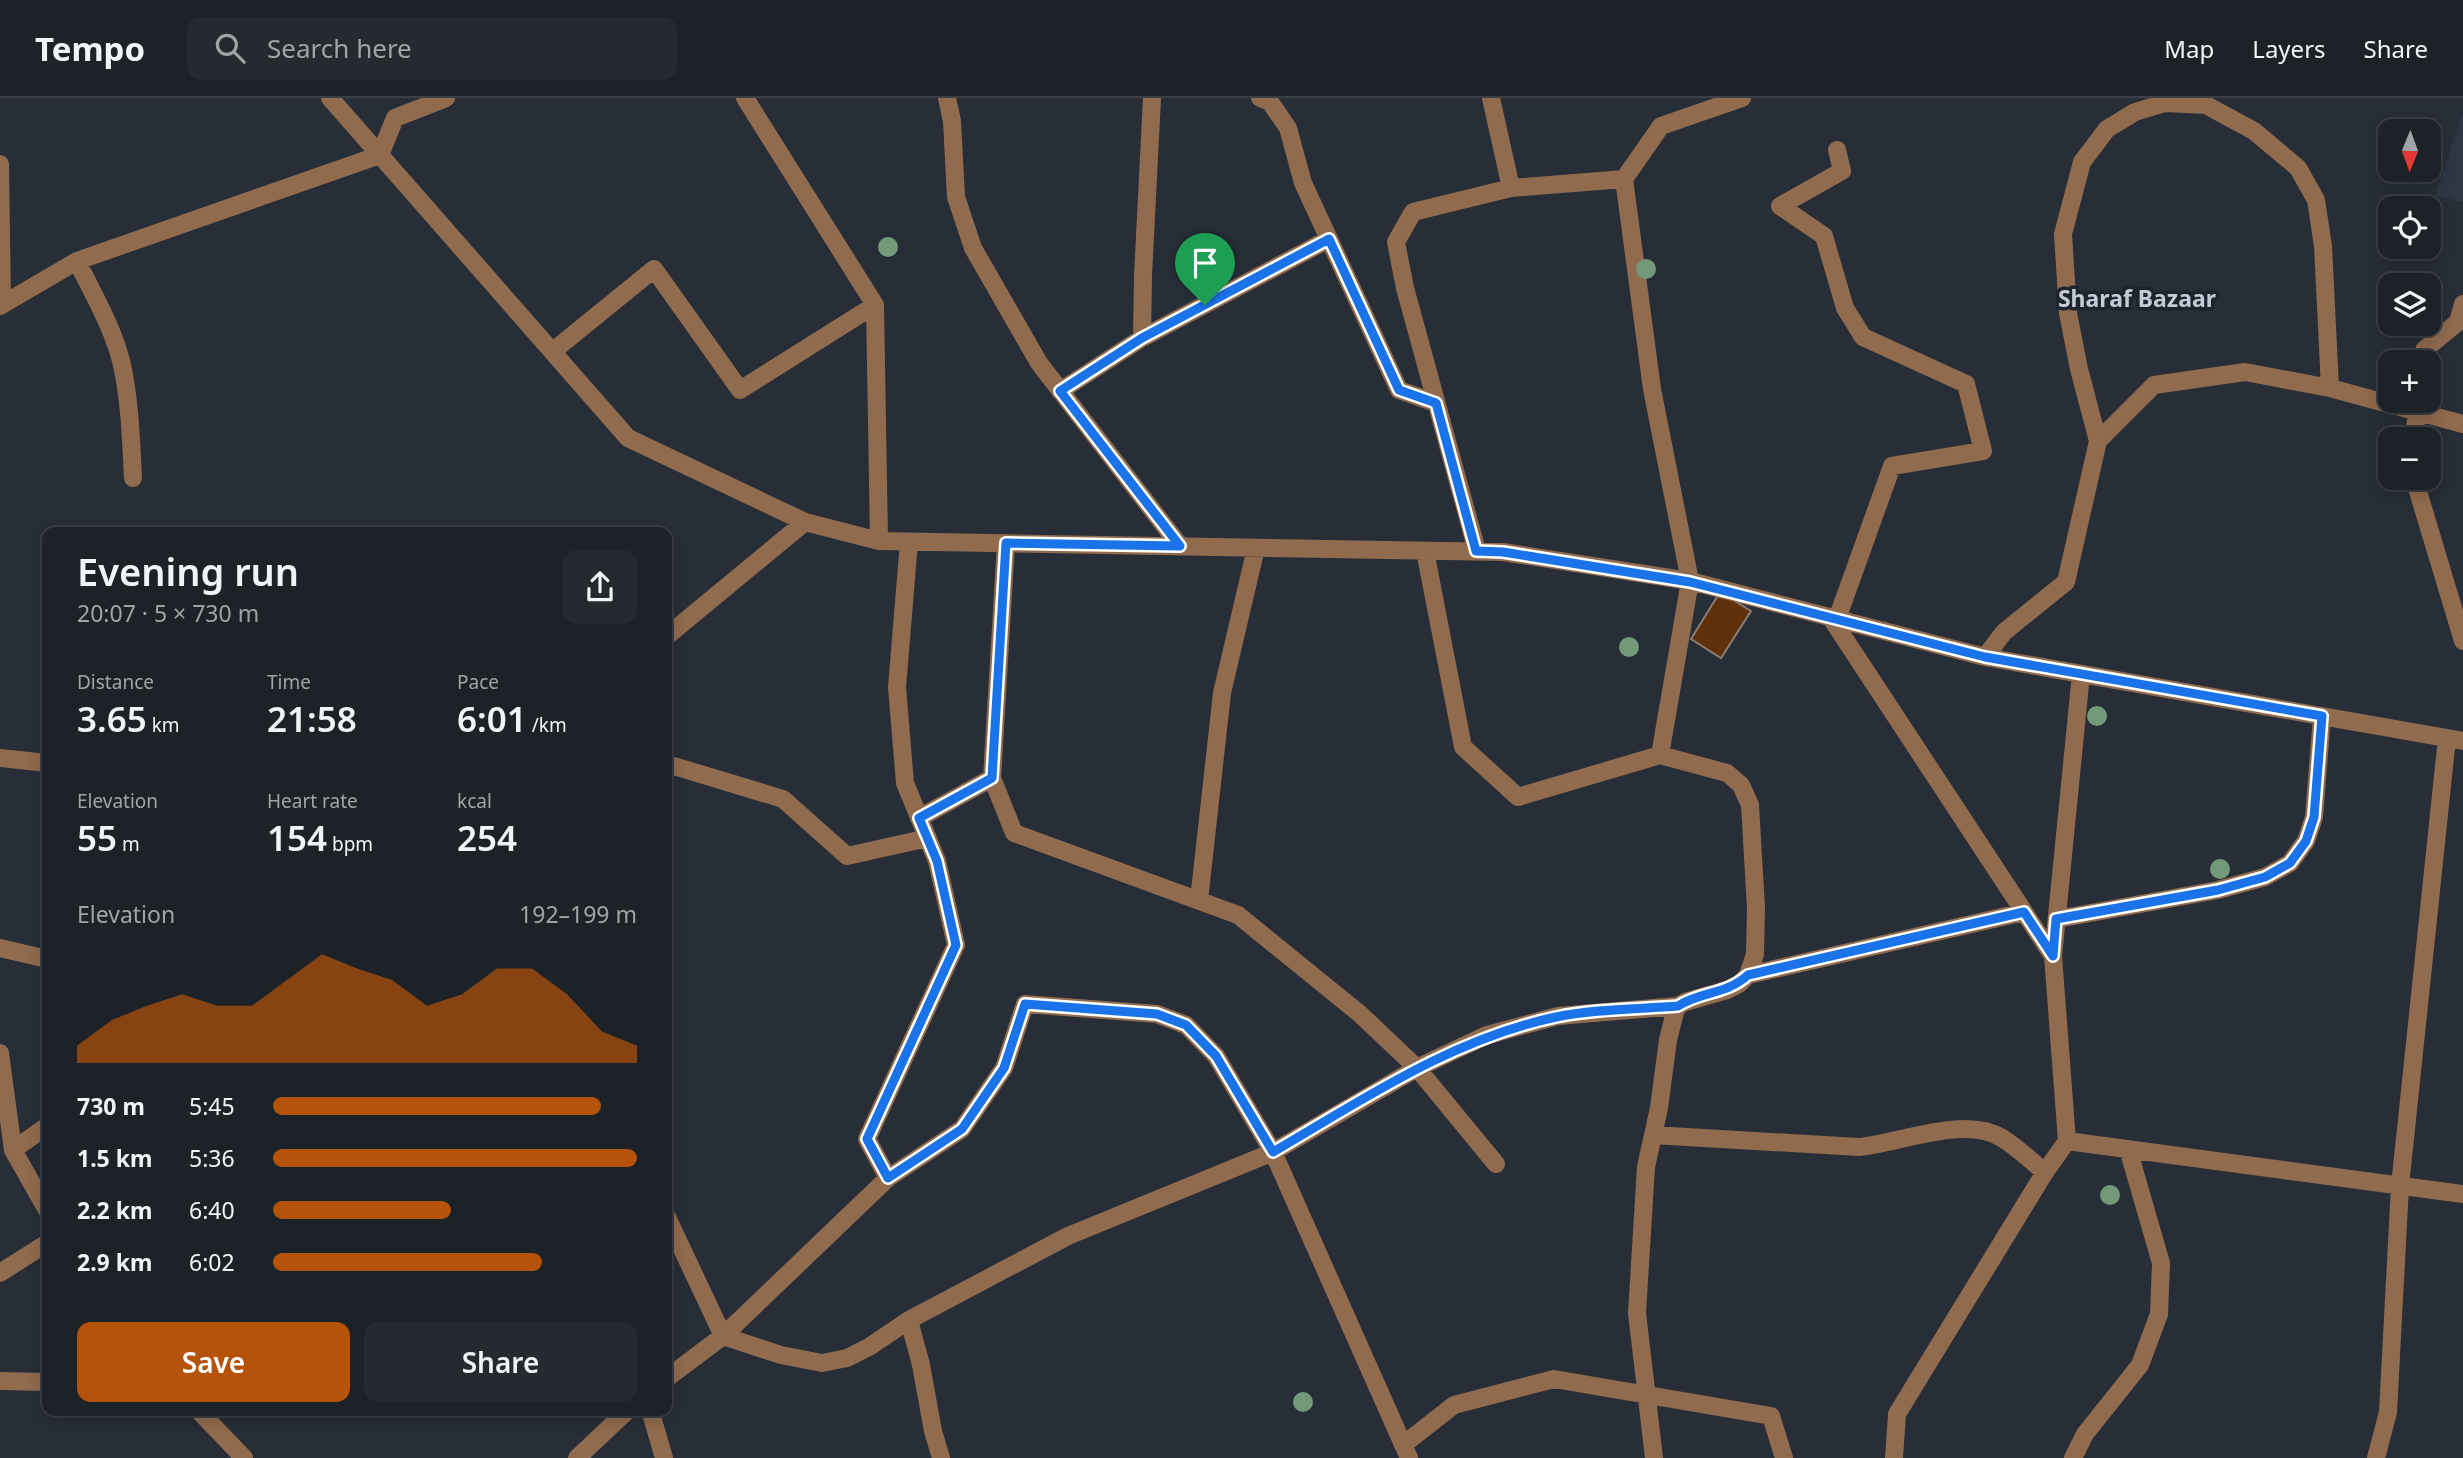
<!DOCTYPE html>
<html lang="en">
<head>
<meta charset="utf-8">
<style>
  :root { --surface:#1d2229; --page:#252a31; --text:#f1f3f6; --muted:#a0a4a8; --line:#3b3f46; --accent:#b45309 }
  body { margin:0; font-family:"Noto Sans",sans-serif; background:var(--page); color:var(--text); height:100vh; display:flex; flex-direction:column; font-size:26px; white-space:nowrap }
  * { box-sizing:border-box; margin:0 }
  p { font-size:23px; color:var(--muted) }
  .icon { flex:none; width:38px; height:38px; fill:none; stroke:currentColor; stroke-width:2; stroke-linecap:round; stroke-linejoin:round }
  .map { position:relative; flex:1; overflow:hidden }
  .details { position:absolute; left:42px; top:429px; width:630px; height:889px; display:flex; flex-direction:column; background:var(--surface); border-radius:14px; box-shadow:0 4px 18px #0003,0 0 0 2px var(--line) }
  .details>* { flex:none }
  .needle { width:46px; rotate:181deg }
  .fabs { position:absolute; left:2378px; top:21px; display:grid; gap:14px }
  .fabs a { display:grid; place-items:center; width:63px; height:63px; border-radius:14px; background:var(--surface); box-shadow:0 4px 18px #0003,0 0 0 2px var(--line); font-size:35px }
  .pin { position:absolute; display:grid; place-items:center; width:60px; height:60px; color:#fff; margin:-72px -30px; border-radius:50% 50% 50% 0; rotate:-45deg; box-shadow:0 0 7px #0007 }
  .pin .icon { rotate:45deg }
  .round { display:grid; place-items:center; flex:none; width:74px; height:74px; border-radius:14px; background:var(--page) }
  .head { display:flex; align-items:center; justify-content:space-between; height:119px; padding:0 35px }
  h1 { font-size:38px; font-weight:600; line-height:52px }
  .metrics { display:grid; grid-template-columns:repeat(3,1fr); gap:10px; height:119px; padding:7px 35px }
  .metrics div { display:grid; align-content:center }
  .metrics b { font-size:35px; font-weight:600 }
  .metrics small { font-size:19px; font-weight:400 }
  .metrics p { font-size:19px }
  .chart { height:196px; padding:14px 35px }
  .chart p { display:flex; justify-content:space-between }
  .chart svg { width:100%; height:126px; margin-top:7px; fill:var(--accent); opacity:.7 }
  .primary-button { display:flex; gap:14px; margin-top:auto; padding:14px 35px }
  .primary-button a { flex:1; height:80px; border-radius:14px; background:var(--accent); color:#fff; font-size:28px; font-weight:600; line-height:80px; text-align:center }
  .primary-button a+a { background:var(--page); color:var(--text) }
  ul { padding:0 35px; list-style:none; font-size:23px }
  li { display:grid; grid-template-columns:112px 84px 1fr; align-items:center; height:52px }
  li i { height:18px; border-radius:9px; background:var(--accent) }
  header { display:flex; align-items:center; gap:42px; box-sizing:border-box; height:98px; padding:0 35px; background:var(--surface); border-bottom:2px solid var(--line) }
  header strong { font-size:33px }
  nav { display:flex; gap:38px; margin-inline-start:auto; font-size:24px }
  .search { width:490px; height:63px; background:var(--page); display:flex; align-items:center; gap:18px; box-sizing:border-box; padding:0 24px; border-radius:14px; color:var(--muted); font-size:26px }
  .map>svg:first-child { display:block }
  .built { fill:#2d3746 }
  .building { fill:#5f300a; stroke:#8a7d75; stroke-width:2 }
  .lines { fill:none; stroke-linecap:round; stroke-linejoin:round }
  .minor { stroke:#916b4e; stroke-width:18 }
  .tree { fill:#729a79 }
  .route-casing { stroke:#fff; stroke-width:14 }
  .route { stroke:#1a73e8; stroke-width:9 }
  .labels { text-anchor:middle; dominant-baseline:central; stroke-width:7; stroke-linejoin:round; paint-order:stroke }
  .neighbourhood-label { font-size:23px; font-weight:bold; fill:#c3cbd7; stroke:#1e242d }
</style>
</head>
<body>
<header>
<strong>Tempo</strong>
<div class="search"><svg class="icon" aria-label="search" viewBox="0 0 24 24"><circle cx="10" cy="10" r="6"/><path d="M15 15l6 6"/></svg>Search here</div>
<nav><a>Map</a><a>Layers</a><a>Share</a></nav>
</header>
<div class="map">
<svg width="2463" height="1360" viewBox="0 0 2463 1360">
  <rect width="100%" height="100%" fill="#272e37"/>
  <path class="built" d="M2463,15V104L2435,98Z"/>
  <path class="building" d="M1720,494L1751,513L1721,560L1691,541Z"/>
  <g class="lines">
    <path class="minor" d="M330,0L380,57L395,20L446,0
      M745,0L875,207L879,443
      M947,0L952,23L956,99L973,150L1039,265L1180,448
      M1260,0L1270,4L1288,30L1303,85L1399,292L1436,305
      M1491,0L1511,90
      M0,66L2,206
      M77,163C93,196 114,231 122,267C130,304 131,342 133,380
      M0,208L77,163L380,57L628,340L805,424L879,443L1503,454L1690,483L1985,559L2463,643
      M1142,240L1143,178L1152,0
      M553,253L654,171L740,292L875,207
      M2422,264L2424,252L2458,224L2463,206
      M1060,293L1142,240L1329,141
      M2414,341L2418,303
      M2098,343L2079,271L2068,215L2063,136L2082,64L2107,31L2135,14L2165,5L2206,7L2254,33L2298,70L2316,102L2323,148L2330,290
      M2414,380L2463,543
      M1006,445L992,680L1014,735L1238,817L1360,916L1417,970L1496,1066
      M1425,453L1463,649L1518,699L1660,657
      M1477,453L1405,190L1396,144L1413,114L1511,90L1624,81
      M1831,520L2053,858
      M1837,521L1892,368L1983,353L1966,286L1863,239L1845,210L1824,138L1780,108L1842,73L1837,52
      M667,538L805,424
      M1985,559L2004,534L2066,484L2098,343L2154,287L2245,274L2330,290L2463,326
      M0,660L47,665
      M667,666L783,701L847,758L928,740
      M919,720L992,680
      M1199,802L1222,595L1256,450
      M2057,821L2218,792L2265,779L2290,765L2306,743L2314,719L2322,618
      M0,850L47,861
      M1748,877L2024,814
      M0,955L13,1052L47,1112
      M1653,1037L1859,1049C1901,1045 1965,1017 2002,1040C2017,1049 2031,1063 2045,1074
      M2067,1043L2463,1096
      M13,1052L47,1028
      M888,1080L867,1041L956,847L937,763L905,685L897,589L909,444
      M667,1119L723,1238L781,1257L822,1265L847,1260L869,1249L909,1222L1068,1138L1273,1054L1417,970L1487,937L1558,918L1678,908
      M0,1175L47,1145
      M909,1222L921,1267L933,1333L941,1360
      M667,1280L723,1238L888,1080L962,1031L1004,970L1025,906L1157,916L1186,927L1216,958L1273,1054L1409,1360
      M0,1283L47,1284
      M198,1312L244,1360
      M650,1312L664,1360
      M1403,1347L1454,1307L1554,1281L1771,1318L1784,1360
      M577,1360L628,1312
      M1654,1360L1637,1215L1646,1069L1659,1010L1668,942L1675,914L1678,908L1685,904L1727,892L1739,886L1748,877L1755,856L1756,810L1750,707L1741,687L1727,675L1660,657L1690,483L1652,291L1624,81L1661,28L1742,0
      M1894,1360L1897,1316L2045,1074L2067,1043L2053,858L2081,576
      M2073,1360L2085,1336L2140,1267L2159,1216L2161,1165L2128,1051
      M2376,1360L2388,1314L2400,1088L2447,640"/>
  </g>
  <g class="tree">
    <circle cx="888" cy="149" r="10"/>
    <circle cx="1646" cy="171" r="10"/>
    <circle cx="1629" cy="549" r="10"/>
    <circle cx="2097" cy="618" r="10"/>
    <circle cx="2220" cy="771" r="10"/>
    <circle cx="2110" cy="1097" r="10"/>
    <circle cx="1303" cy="1304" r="10"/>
  </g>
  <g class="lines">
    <g class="route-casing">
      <path id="route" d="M1329,141L1399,292L1436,305L1476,453L1503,454L1690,484L1985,559L2322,618L2314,719L2306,743L2290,765L2265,779L2218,792L2056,821L2053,858L2024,814L1748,877C1726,897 1701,893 1678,908C1641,911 1592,911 1556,919C1452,941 1364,1001 1273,1054L1216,958L1186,927L1157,916L1025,906L1004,970L962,1031L888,1080L867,1041L956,847L937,763L919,720L992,680L1006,445L1180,448L1060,293L1142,240Z"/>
    </g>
    <use href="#route" class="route"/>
  </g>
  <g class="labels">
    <g class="neighbourhood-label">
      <text x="2137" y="200">Sharaf Bazaar</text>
    </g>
  </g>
</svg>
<div class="fabs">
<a><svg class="needle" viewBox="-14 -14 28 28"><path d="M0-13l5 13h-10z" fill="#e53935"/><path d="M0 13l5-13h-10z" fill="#a0a4a8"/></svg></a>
<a><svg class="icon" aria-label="locate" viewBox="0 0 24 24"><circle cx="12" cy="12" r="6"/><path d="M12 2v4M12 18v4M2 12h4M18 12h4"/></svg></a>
<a><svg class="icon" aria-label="layers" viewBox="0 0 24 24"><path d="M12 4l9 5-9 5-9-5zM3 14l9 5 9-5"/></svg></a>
<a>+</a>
<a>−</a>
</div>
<div class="pin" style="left:1205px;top:207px;background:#1e9e55"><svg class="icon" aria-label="arrive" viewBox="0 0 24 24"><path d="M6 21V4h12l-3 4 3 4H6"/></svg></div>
<section class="details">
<div class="head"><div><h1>Evening run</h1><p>20:07 · 5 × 730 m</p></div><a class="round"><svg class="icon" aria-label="share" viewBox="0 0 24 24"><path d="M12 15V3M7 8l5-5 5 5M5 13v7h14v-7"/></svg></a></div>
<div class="metrics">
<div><p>Distance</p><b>3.65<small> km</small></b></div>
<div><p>Time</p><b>21:58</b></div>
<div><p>Pace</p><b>6:01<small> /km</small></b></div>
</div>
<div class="metrics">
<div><p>Elevation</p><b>55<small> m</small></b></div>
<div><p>Heart rate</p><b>154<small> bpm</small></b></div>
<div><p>kcal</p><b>254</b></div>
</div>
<div class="chart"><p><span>Elevation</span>192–199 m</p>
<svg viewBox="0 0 160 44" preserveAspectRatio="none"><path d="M0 44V38L10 29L20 24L30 20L40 24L50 24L60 15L70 6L80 11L90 15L100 24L110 20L120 11L130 11L140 20L150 33L160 38V44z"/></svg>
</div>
<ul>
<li><b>730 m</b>5:45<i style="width:90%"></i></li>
<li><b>1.5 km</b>5:36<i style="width:100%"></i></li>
<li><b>2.2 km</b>6:40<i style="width:49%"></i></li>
<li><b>2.9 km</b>6:02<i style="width:74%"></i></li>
</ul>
<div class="primary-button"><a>Save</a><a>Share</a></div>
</section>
</div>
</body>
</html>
